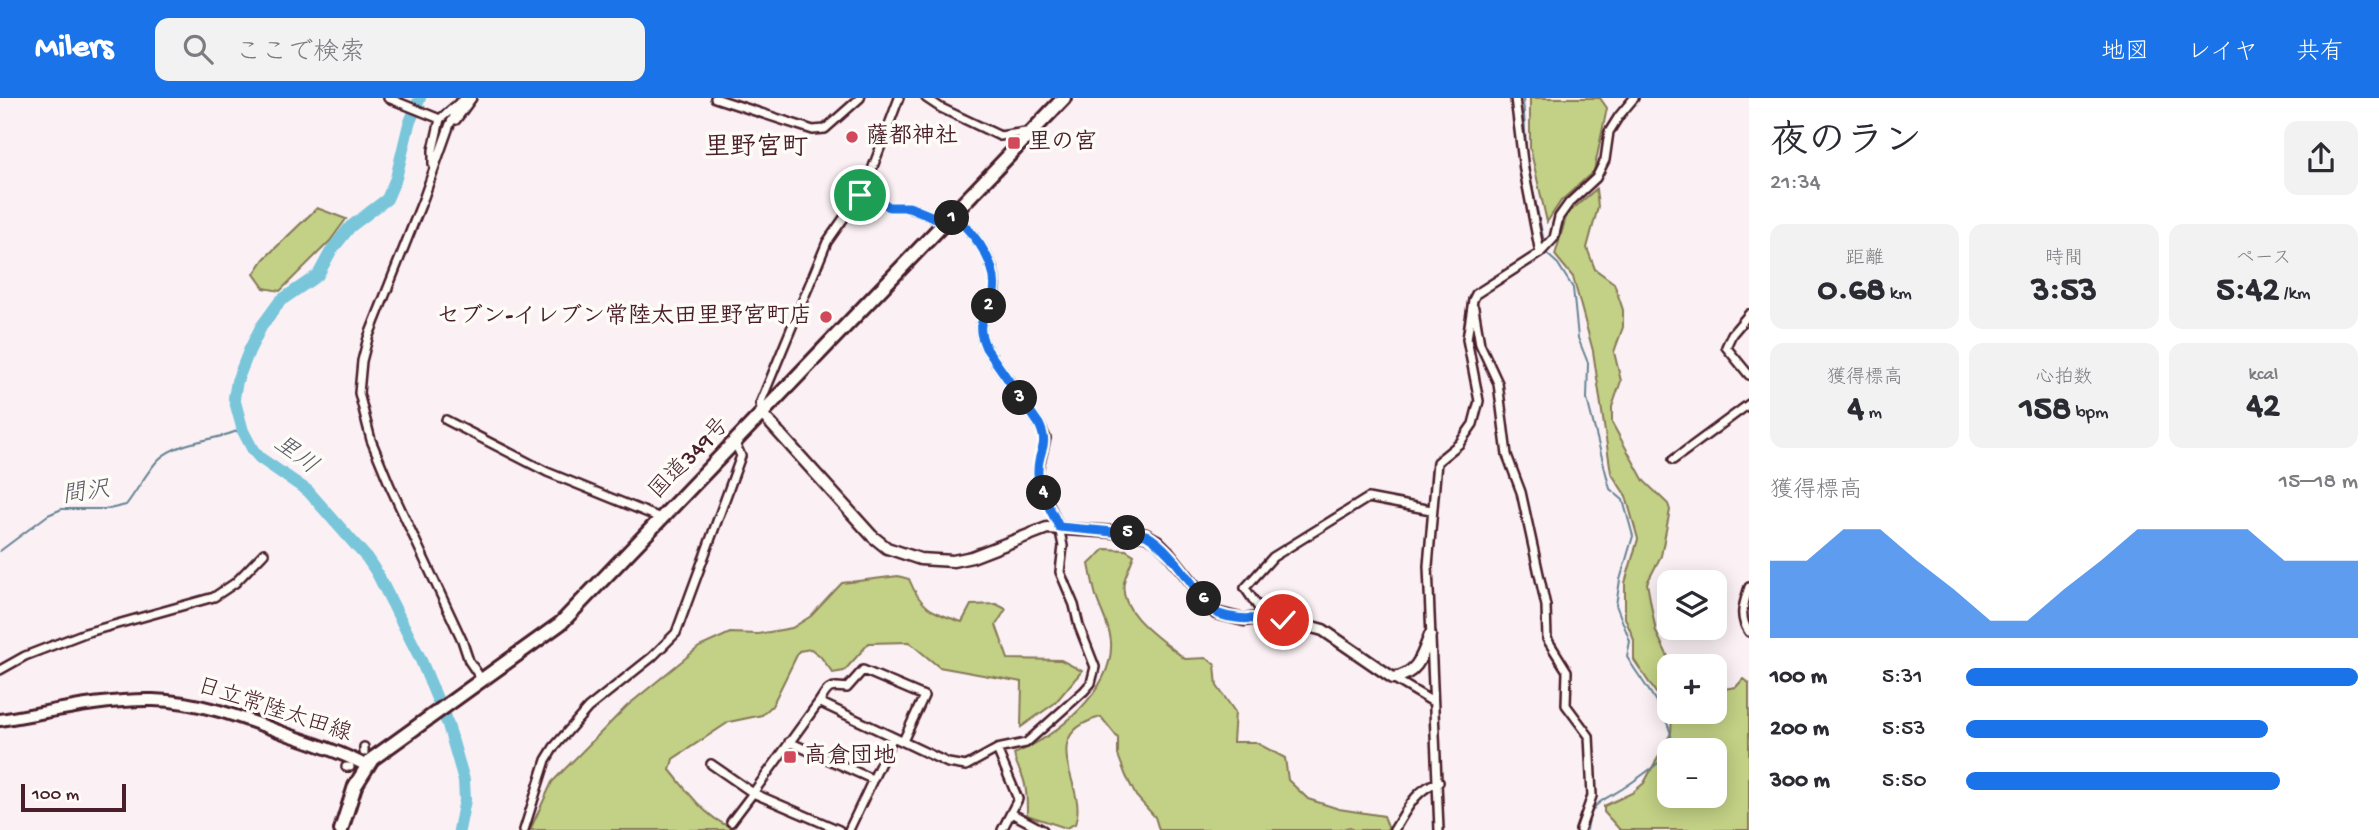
<!DOCTYPE html>
<html lang="ja">
<head>
<meta charset="utf-8">
<style>
  :root { --surface:#fff; --page:#f2f2f3; --text:#2b2b33; --muted:#7c7c81; --accent:#1a73e8 }
  body { margin:0; font-family:"Gochi Hand","Klee One",sans-serif; background:var(--page); color:var(--text); height:100vh; display:flex; flex-direction:column; font-size:26px; white-space:nowrap }
  * { box-sizing:border-box; margin:0 }
  p { font-size:23px; color:var(--muted) }
  .icon { flex:none; width:38px; height:38px; fill:none; stroke:currentColor; stroke-width:2; stroke-linecap:round; stroke-linejoin:round }
  .map { position:relative; flex:1; overflow:hidden }
  .sheet { display:flex; flex-direction:column; background:var(--surface); width:630px }
  .sheet>* { flex:none }
  .tools { position:absolute; left:1657px; top:472px; display:grid; gap:14px }
  .tools a { display:grid; place-items:center; width:70px; height:70px; border-radius:14px; background:var(--surface); box-shadow:0 4px 18px #0003; font-size:35px }
  .scale { position:absolute; left:21px; bottom:18px; width:105px; box-sizing:border-box; padding-left:7px; border:4px solid #4a1f2b; border-top:0; font-size:19px; line-height:24px; white-space:nowrap; color:#4a1f2b; -webkit-text-stroke:5px #fdfcf7; paint-order:stroke }
  .pin { position:absolute; display:grid; place-items:center; width:60px; height:60px; color:#fff; margin:-30px; border:4px solid #fff; border-radius:50%; box-shadow:0 2px 7px #0007 }
  .km { position:absolute; width:35px; height:35px; margin:-18px; border-radius:50%; background:#222; color:#fff; font-size:19px; line-height:35px; text-align:center }
  .round { display:grid; place-items:center; flex:none; width:74px; height:74px; border-radius:14px; background:var(--page) }
  .summary { display:flex; align-items:center; justify-content:space-between; height:119px; padding:0 21px }
  h1 { font-size:38px; font-weight:700; line-height:52px }
  .figures { display:grid; grid-template-columns:repeat(3,1fr); gap:10px; height:119px; padding:7px 21px }
  .figures div { display:grid; align-content:center; border-radius:14px; background:var(--page); text-align:center }
  .figures b { font-size:35px; font-weight:700 }
  .figures small { font-size:19px; font-weight:400 }
  .figures p { font-size:19px }
  .chart { height:196px; padding:14px 21px }
  .chart p { display:flex; justify-content:space-between }
  .chart svg { width:100%; height:126px; margin-top:7px; fill:var(--accent); opacity:.7 }
  ul { padding:0 21px; list-style:none; font-size:23px }
  li { display:grid; grid-template-columns:112px 84px 1fr; align-items:center; height:52px }
  li i { height:18px; border-radius:9px; background:var(--accent) }
  header { display:flex; align-items:center; gap:42px; box-sizing:border-box; height:98px; padding:0 35px; background:var(--accent); color:#fff }
  header strong { font-size:33px }
  nav { display:flex; gap:38px; margin-inline-start:auto; font-size:24px }
  .search { width:490px; height:63px; background:var(--page); display:flex; align-items:center; gap:18px; box-sizing:border-box; padding:0 24px; border-radius:14px; color:var(--muted); font-size:26px }
  main { display:flex; flex:1; min-height:0 }
  .map>svg:first-child { display:block }
  .green { fill:#c2d185; stroke:#867858; stroke-width:2; fill-rule:evenodd }
  .lines { fill:none; stroke-linecap:round; stroke-linejoin:round }
  .stream { stroke:#668393; stroke-width:2 }
  .river { stroke:#79c5d9; stroke-width:12 }
  .street-casing { stroke:#4a1f2b; stroke-width:12 }
  .secondary-casing { stroke:#4a1f2b; stroke-width:15 }
  .primary-casing { stroke:#4a1f2b; stroke-width:16 }
  .highway-casing { stroke:#4a1f2b; stroke-width:18 }
  .street { stroke:#fdfcf7; stroke-width:7 }
  .secondary { stroke:#fdfcf7; stroke-width:10 }
  .primary { stroke:#fdfcf7; stroke-width:10 }
  .highway { stroke:#fdfcf7; stroke-width:12 }
  .route-casing { stroke:#fff; stroke-width:14 }
  .route { stroke:#1a73e8; stroke-width:9 }
  .poi-dot { fill:#d1495b; stroke:#fdfcf7; stroke-width:2.5 }
  .labels { text-anchor:middle; dominant-baseline:central; stroke-width:7; stroke-linejoin:round; paint-order:stroke }
  .poi-label { font-size:23px; font-weight:bold; fill:#4a1f2b; stroke:#fdfcf7; text-anchor:start }
  .street-label { font-size:23px; fill:#4a1f2b; stroke:#fdfcf7 }
  .water-label { font-size:24px; font-style:italic; fill:#5a5968; stroke:#fdfcf7 }
  .quarter-label { font-size:26px; font-weight:bold; fill:#4a1f2b; stroke:#fdfcf7 }
</style>
</head>
<body>
<header>
<strong>Milers</strong>
<div class="search"><svg class="icon" aria-label="search" viewBox="0 0 24 24"><circle cx="10" cy="10" r="6"/><path d="M15 15l6 6"/></svg>ここで検索</div>
<nav><a>地図</a><a>レイヤ</a><a>共有</a></nav>
</header>
<main>
<div class="map">
<svg width="1749" height="732" viewBox="0 0 1749 732">
  <rect width="100%" height="100%" fill="#fbf1f5"/>
  <filter id="ink" filterUnits="userSpaceOnUse"><feTurbulence type="fractalNoise" baseFrequency=".0143" numOctaves="2"/><feDisplacementMap in="SourceGraphic" scale="14" xChannelSelector="R" yChannelSelector="G"/><feConvolveMatrix kernelMatrix="1 2 1 2 8 2 1 2 1" color-interpolation-filters="sRGB"/></filter>
  <g filter="url(#ink)">
    <path class="green" d="M1530,0H1600L1607,10L1594,73L1561,103L1547,124L1530,50Z
      M1596,91L1598,109L1587,150L1595,171L1614,185L1623,212V229L1614,254L1621,283L1612,309V325L1644,383L1668,406L1670,412L1661,458L1647,485L1656,534L1673,569H1670V614H1715V587L1724,591L1736,589L1743,581L1749,585V732H1620L1604,714V708L1632,695L1644,685L1671,635L1672,619L1634,562V542L1625,520V485L1638,441L1626,398L1611,375L1593,253L1573,179L1555,157L1567,116ZM1670,653H1715V698H1670Z
      M317,110L346,121L330,143L280,193L264,190L254,176L264,161Z
      M1105,451L1126,452L1134,457C1131,466 1126,475 1124,484C1118,516 1164,543 1185,561L1207,560L1215,567L1217,588L1235,614L1233,644H1255L1285,660L1288,682L1308,701L1339,711L1384,718L1389,732H1353L1349,729L1340,732H1159L1155,719L1136,698L1126,678L1118,657V640L1101,619C1032,637 1090,690 1075,726L1066,730L1027,717C1027,704 1027,689 1022,677C1018,668 1015,666 1014,656C1055,639 1114,593 1111,544C1110,528 1100,512 1096,498C1093,487 1091,476 1089,466Z
      M898,478L909,481C921,511 932,514 962,524L971,507L996,506L1006,511L996,527L1008,561L1061,562L1082,573L1055,605L1021,629L1022,584L939,569L909,544L869,545L844,573L833,575L820,558L811,551L799,553L772,608L762,617L729,624L673,661L670,672C690,696 709,726 741,732H530L552,684L627,608L699,549L730,535L758,536L792,530L811,518L842,485Z"/>
    <g class="lines">
      <path class="stream" d="M1523,0L1527,64L1544,144
        M1546,155L1558,166L1573,190L1578,240L1588,265L1587,301L1610,391L1623,402L1633,438L1620,482L1616,507L1630,543L1627,559C1638,579 1681,630 1670,653
        M0,453L48,417L62,411H109L126,407C137,393 147,373 159,361C179,342 218,343 242,331
        M1587,732C1591,701 1603,704 1625,689C1637,681 1660,665 1670,654"/>
      <path class="river" d="M420,0L409,26L396,80L387,101L350,129L331,153L318,177L280,203L261,229L249,253L237,283L234,300L243,333L253,352L260,360L308,393L367,460L377,475L420,560L448,627L464,682L465,702L459,732"/>
      <g class="street-casing">
        <path id="street" d="M388,0L440,21
          M464,0L450,26L424,99L368,240L362,263L359,295L371,342L390,388L462,542L469,563L482,582
          M715,0L813,32L825,31L860,0
          M926,0L941,10L1000,38L1032,33
          M1515,0L1524,72L1540,155
          M456,22L472,0
          M433,66V52L440,21L460,4
          M1474,210L1480,246L1498,285L1507,357L1521,394L1546,508L1547,541L1567,573L1566,607L1589,638L1592,698L1580,732
          M1749,216L1732,236L1726,249L1749,277
          M762,315L760,306L827,144L865,90L899,0
          M446,322L547,374L658,419L661,423
          M1673,362L1749,306
          M1749,489C1744,505 1738,519 1749,534
          M1265,519L1245,490L1273,459L1368,400L1431,412
          M0,572L25,558L85,535L214,499L235,485L264,455
          M1393,580L1433,604
          M819,604C829,588 829,588 847,590L863,572L924,598L903,643
          M789,644L872,681
          M997,651L1018,701L1002,732
          M364,654V649
          M711,666L753,695L731,724
          M346,669H350
          M1011,715L1043,732
          M524,732L546,662L554,649L588,610L652,559L676,535L741,358L735,345
          M839,732L753,695L819,604L948,665L966,668L997,651L1026,645L1084,593L1091,585L1095,569L1079,528L1074,507L1060,474L1063,448L1059,429L1040,385L1038,373L1046,340L1039,326L986,250C973,220 987,224 994,198C1001,171 977,138 957,121L936,120L909,109H889L865,90
          M849,732L893,639
          M1394,732C1406,713 1416,690 1439,684
          M1439,732L1428,468L1437,364L1459,346L1473,326L1479,303L1467,241L1473,202L1476,196L1540,155L1554,140L1559,119L1569,105L1596,80L1605,62L1609,34L1619,18L1634,0"/>
      </g>
      <g class="secondary-casing">
        <path id="secondary" d="M762,316L872,438L887,450L920,461L953,463L972,459L1047,430L1134,435L1146,437L1157,443L1167,453L1216,515L1244,522L1265,519L1283,521L1323,532L1393,580C1418,576 1422,558 1430,537"/>
      </g>
      <g class="primary-casing">
        <path id="primary" d="M0,622C50,614 102,601 153,602C201,603 248,622 292,638C318,647 343,655 367,668"/>
      </g>
      <g class="highway-casing">
        <path id="highway" d="M341,732L355,688L372,661L561,525L1064,0"/>
      </g>
      <use href="#street" class="street"/>
      <use href="#secondary" class="secondary"/>
      <use href="#primary" class="primary"/>
      <use href="#highway" class="highway"/>
    </g>
  </g>
  <g class="lines" filter="url(#ink)">
    <g class="route-casing">
      <path id="route" d="M860,97L865,90L889,109H909L936,120L957,121C977,138 1001,171 993,199C987,224 973,220 986,250L1039,326C1050,349 1038,351 1038,373C1037,392 1052,413 1059,429L1146,437C1170,451 1186,479 1204,501C1208,506 1213,513 1219,516C1240,524 1261,519 1283,522"/>
    </g>
    <use href="#route" class="route"/>
  </g>
  <g class="poi-dot">
    <circle cx="852" cy="39" r="7"/>
    <rect x="1007" y="38" width="14" height="14" rx="3.5"/>
    <circle cx="826" cy="219" r="7"/>
    <rect x="783" y="652" width="14" height="14" rx="3.5"/>
  </g>
  <g class="labels">
    <g class="poi-label">
      <text x="866" y="39">薩都神社</text>
      <text x="1028" y="45">里の宮</text>
      <text x="812" y="219" text-anchor="end">セブン-イレブン常陸太田里野宮町店</text>
      <text x="804" y="659">高倉団地</text>
    </g>
    <g class="street-label">
      <text transform="translate(690 361) rotate(-46)">国道349号</text>
      <text transform="translate(274 613) rotate(18)">日立常陸太田線</text>
    </g>
    <g class="water-label">
      <text transform="translate(295 358) rotate(37)">里川</text>
      <text transform="translate(86 396) rotate(-8)">間沢</text>
    </g>
    <g class="quarter-label">
      <text x="756" y="51">里野宮町</text>
    </g>
  </g>
</svg>
<div class="tools">
<a><svg class="icon" aria-label="layers" viewBox="0 0 24 24"><path d="M12 4l9 5-9 5-9-5zM3 14l9 5 9-5"/></svg></a>
<a>+</a>
<a>−</a>
</div>
<div class="scale">100 m</div>
<div class="pin" style="left:860px;top:97px;background:#1e9e55"><svg class="icon" aria-label="arrive" viewBox="0 0 24 24"><path d="M6 21V4h12l-3 4 3 4H6"/></svg></div>
<div class="pin" style="left:1283px;top:522px;background:#d93025"><svg class="icon" aria-label="check" viewBox="0 0 24 24"><path d="M5 12l5 5 9-10"/></svg></div>
<b class="km" style="left:952px;top:120px">1</b>
<b class="km" style="left:989px;top:208px">2</b>
<b class="km" style="left:1020px;top:300px">3</b>
<b class="km" style="left:1044px;top:395px">4</b>
<b class="km" style="left:1128px;top:435px">5</b>
<b class="km" style="left:1204px;top:501px">6</b>
</div>
<section class="sheet">
<div class="summary"><div><h1>夜のラン</h1><p>21:34</p></div><a class="round"><svg class="icon" aria-label="share" viewBox="0 0 24 24"><path d="M12 15V3M7 8l5-5 5 5M5 13v7h14v-7"/></svg></a></div>
<div class="figures">
<div><p>距離</p><b>0.68<small> km</small></b></div>
<div><p>時間</p><b>3:53</b></div>
<div><p>ペース</p><b>5:42<small> /km</small></b></div>
</div>
<div class="figures">
<div><p>獲得標高</p><b>4<small> m</small></b></div>
<div><p>心拍数</p><b>158<small> bpm</small></b></div>
<div><p>kcal</p><b>42</b></div>
</div>
<div class="chart"><p><span>獲得標高</span>15–18 m</p>
<svg viewBox="0 0 160 44" preserveAspectRatio="none"><path d="M0 44V17L10 17L20 6L30 6L40 17L50 27L60 38L70 38L80 27L90 17L100 6L110 6L120 6L130 6L140 17L150 17L160 17V44z"/></svg>
</div>
<ul>
<li><b>100 m</b>5:31<i style="width:100%"></i></li>
<li><b>200 m</b>5:53<i style="width:77%"></i></li>
<li><b>300 m</b>5:50<i style="width:80%"></i></li>
</ul>
</section>
</main>
</body>
</html>
